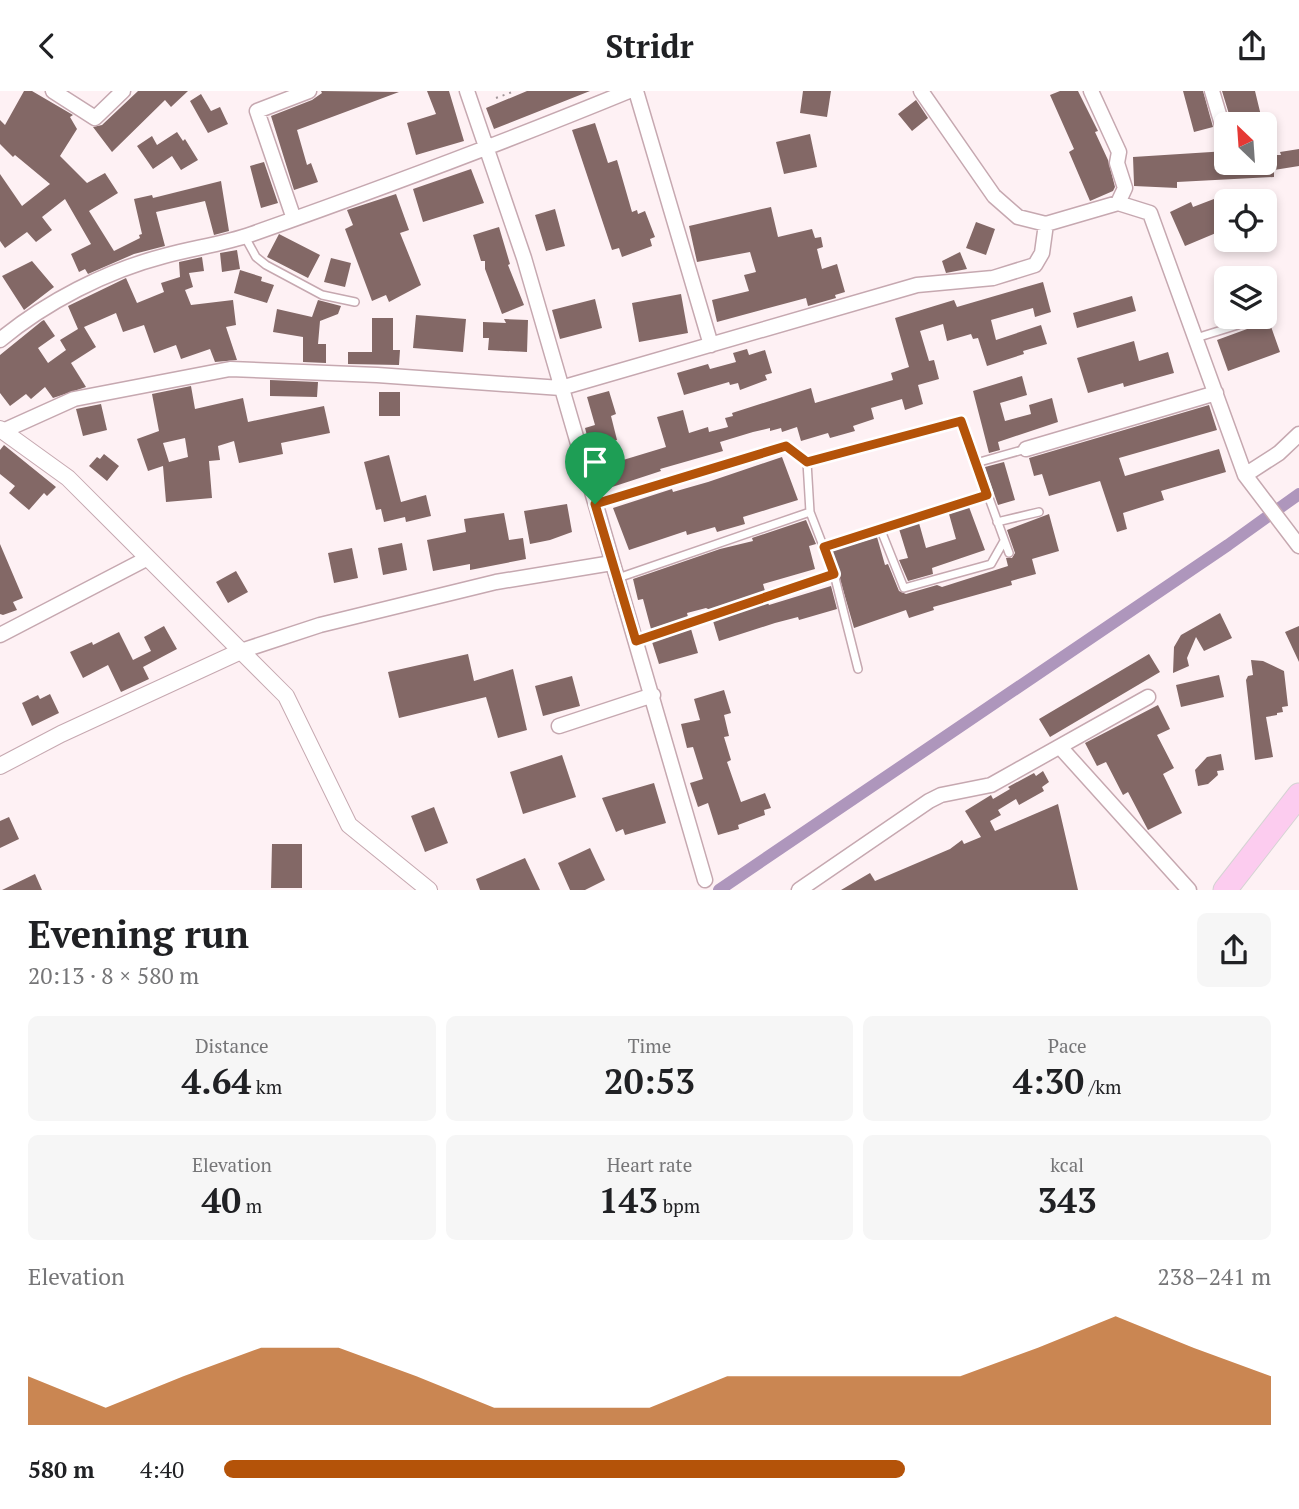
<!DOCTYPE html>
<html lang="en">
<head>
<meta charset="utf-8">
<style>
  :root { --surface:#fff; --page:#f6f6f6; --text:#202124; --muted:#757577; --accent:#b45309 }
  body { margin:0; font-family:"PT Serif",serif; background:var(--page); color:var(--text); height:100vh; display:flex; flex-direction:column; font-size:26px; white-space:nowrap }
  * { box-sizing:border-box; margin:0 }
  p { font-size:23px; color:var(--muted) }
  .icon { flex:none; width:38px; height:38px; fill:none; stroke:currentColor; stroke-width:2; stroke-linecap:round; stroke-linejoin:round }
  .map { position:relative; height:799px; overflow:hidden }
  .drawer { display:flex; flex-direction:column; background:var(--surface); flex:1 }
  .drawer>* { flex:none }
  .needle { width:46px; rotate:335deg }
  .fabs { position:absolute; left:1214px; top:21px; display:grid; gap:14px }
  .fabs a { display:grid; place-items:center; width:63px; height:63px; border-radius:10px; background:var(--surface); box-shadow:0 4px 10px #0003; font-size:35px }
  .pin { position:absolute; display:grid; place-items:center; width:60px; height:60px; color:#fff; margin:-72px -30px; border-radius:50% 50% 50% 0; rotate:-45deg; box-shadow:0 0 7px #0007 }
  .pin .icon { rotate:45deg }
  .round { display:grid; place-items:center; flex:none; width:74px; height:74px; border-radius:10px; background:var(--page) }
  .overview { display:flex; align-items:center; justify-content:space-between; height:119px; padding:0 28px }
  h1 { font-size:38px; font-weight:700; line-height:52px }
  .metrics { display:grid; grid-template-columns:repeat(3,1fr); gap:10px; height:119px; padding:7px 28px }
  .metrics div { display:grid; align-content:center; border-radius:10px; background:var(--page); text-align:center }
  .metrics b { font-size:35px; font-weight:700 }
  .metrics small { font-size:19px; font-weight:400 }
  .metrics p { font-size:19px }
  .chart { height:196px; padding:14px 28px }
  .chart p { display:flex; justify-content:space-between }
  .chart svg { width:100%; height:126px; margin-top:7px; fill:var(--accent); opacity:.7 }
  ul { padding:0 28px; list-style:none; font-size:23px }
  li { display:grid; grid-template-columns:112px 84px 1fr; align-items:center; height:52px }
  li i { height:18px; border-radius:9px; background:var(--accent) }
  header { display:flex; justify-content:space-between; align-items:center; height:91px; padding:0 28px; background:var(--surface); font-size:32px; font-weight:700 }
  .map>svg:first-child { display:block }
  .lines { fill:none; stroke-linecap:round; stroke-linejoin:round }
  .canal { stroke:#ae96bc; stroke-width:12 }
  .building { fill:#836866; fill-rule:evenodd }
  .service-casing { stroke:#c6a8b0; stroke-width:10 }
  .minor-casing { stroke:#c6a8b0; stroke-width:17 }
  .tertiary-casing { stroke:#c6a8b0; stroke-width:18 }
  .trunk-casing { stroke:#d5d3d3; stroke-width:25 }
  .path { stroke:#a29699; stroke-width:2; stroke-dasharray:2 5; stroke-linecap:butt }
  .service { stroke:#fff; stroke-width:7 }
  .minor { stroke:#fff; stroke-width:14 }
  .tertiary { stroke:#fff; stroke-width:16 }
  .trunk { stroke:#fcccef; stroke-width:23 }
  .route-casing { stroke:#fff; stroke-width:14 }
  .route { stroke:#b45309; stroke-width:9 }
</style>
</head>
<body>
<header><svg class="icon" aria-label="back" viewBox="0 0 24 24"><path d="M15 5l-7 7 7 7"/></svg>Stridr<svg class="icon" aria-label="share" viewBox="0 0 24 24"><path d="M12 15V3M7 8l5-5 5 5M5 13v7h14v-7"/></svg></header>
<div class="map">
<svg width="1299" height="799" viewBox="0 0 1299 799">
  <rect width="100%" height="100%" fill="#fef1f4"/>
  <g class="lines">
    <path class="canal" d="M719,799L1228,454L1299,403"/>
  </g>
  <path class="building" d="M24,0H32L73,24L70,26L77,38L60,65L87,92L105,82L118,102L89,120L114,160L140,147L139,144L142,143L134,108L152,104L153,107L221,90L229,140L214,144L205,110L156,121L165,155L134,163L88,183L85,178L79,181L71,163L91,153L65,108L42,126L52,139L36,151L27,141L5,157L0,150V83L22,115L50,93L15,64L13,66L0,53V29L5,34Z
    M138,0H188L171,16L165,9L112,61L93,36L102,34Z
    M321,0L399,1L297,39L307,74L311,72L318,91L294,99L271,25L312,9L322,2Z
    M427,0H449L464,50L416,64L407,32L436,23Z
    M527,0H590L494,38L486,17Z
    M803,0H831L827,26L800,22Z
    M1060,0H1078L1098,40L1095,41L1108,69L1115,96L1113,100L1090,110L1069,61L1074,58L1050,4Z
    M1183,0H1203L1213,36L1194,41Z
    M1222,0H1255L1263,33H1232Z
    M201,3L211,20L220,16L228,33L208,42L190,10Z
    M916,9L928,27L912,40L898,23Z
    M595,32L608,72L617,69L632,121L637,119L638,123L645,120L655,146L650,148L652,155L622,166L619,157L612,159L572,39Z
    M177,41L183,50L185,48L198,69L181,79L172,65L153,78L137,55L152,45L157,54Z
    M810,43L817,76L784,83L776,51Z
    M1299,58V75L1274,79V86L1177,91V97L1134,95V93L1133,66L1227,60V72H1265V64H1281L1280,61Z
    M264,71L278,112L261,117L250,75Z
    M471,78L484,112L423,131L413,98Z
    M396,103L409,139L400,142L421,194L389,211L386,204L372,210L345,138L353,134L347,119Z
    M1227,103V141L1217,145L1216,142L1185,155L1170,121L1191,111L1193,116Z
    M771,116L778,146L812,138L815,147L821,146L823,156L817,158L822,178L837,173L845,201L835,204L836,207L808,215L806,207L717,231L712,209L749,200L744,184L756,181L750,161L697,171L689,135Z
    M555,118L565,155L546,160L535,124Z
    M976,131L995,138L986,164L966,157Z
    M499,136L510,173L508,174L524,214L502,223L485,178V170H481L473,144Z
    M279,143L320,164L308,187L267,166Z
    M237,159L240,178L222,181L220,162Z
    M960,161L967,178L946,182L942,170Z
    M202,166L204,180L189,182L193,196L185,199L191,214L233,209L236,234L226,236L237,269L215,271L210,258L181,268L176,254L154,262L144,234L123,241L116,222L84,236L96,256L71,272L86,296L53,307L45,296L31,308L26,303L10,315L0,302V264L42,230L44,229L55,245L38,257L48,272L66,259L60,249L78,238L68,215L126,187L137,212L164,201L161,192L180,186L179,171Z
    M331,167L351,172L345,196L324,191Z
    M32,170L54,196L24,219L2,185Z
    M240,179L262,186L261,190L274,194L267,212L234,202Z
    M1043,191L1051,221L1035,226L1033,217L991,229L996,249L1041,234L1047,253L1023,260L1024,263L987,275L978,247L973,248L971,243L947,250L943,233L920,240L929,270L934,269L939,288L918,294L923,313L905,319L902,308L871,317L874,328L853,335L855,340L830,347L828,342L801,350L797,336L782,341L781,337L770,340V337L753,341L720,351L723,360L660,378L661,380L606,398L600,376L666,356L657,326L683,319L689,342L708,336L709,341L728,336L725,327L733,325L732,322L811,297L815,312L893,289L891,282L909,276L895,227L954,209L957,216Z
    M681,203L688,242L639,251L632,212Z
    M1132,205L1136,220L1077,237L1073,222Z
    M595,208L602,237L560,248L552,219Z
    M318,209L341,215L338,223L320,230L318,253H326V272L303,271V246L273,241L277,218L312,226Z
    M416,224L466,228L463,261L413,257Z
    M372,227H393V259H400L399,274L348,273V261H372Z
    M504,228L528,229L527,261L488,259L489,247H483V231L506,232Z
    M1269,230L1280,261L1228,280L1217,249Z
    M1134,250L1139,270L1168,261L1174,282L1124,296L1123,292L1088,302L1077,267Z
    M747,258L749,264L765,259L772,282L765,284L767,289L740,299L738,292L730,294L729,291L684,304L677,282L708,273L710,278L736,271L733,262Z
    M1022,285L1027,304L1000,312L1005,330L1031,323L1029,314L1052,307L1058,331L998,351L1000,359L989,362L973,300Z
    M270,289L318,291L317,306L270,305Z
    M191,295L195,318L243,307L248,331L324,315L330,342L281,352L283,363L239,372L234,350L218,355L220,369L209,370L212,407L166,411L163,375L148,380L137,348L159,340L152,303ZM185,347L188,366L169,371L163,352Z
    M609,300L616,323L611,325L617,349L590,356L585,337L595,334L587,306Z
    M379,301H400V325H379Z
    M101,313L107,339L83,345L76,318Z
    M1209,314L1217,339L1119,367L1125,385L1219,358L1226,381L1161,400L1164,409L1123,422L1127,438L1117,441L1100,390L1049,405L1042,383L1034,385L1029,367Z
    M4,354L56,396L47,405L44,402L29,419L9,402L15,395L0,383V359Z
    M104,363L119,375L107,390L89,375L97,366L100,368Z
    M389,364L401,411L426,404L431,425L406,431L405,426L384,431L381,418L376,419L364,371Z
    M782,366L798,409L743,426L745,433L717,441L715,436L687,444L686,440L629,459L613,417L672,398L673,401L708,391Z
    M1004,371L1015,409L998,414L985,376Z
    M567,413L572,441L550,449L530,453L524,420Z
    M969,416L985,459L932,477L933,483L908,490L899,469L908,467L899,438L919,432L926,457L956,448L949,423Z
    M504,422L509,449L523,447L526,468L470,479V473L433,480L427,449L466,441L464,428Z
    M1049,423L1059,460L1032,468L1036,483L1011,490L1012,494L933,516L934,519L909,527L906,519L854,537L832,460L877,446L885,474L888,473L899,500L906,503L937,494L942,496L1008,475L1006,467H1012L1015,462L1007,439Z
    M806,429L816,453L809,455L815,478L763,493L765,500L710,519L706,517L687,522L688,526L651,538L643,508L638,509L633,488L720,458L753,450L752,447Z
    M402,452L407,479L383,484L378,457Z
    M0,453L23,507L13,511L17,519L3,524L0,523Z
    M352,457L358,487L334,492L328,462Z
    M236,480L248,501L228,512L216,491Z
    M831,495L837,518L799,529L798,526L775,532L719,550L713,530L768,512L769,514Z
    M1220,522L1232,547L1204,560L1196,546L1187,567L1189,575L1173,582L1174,556L1181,544Z
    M164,535L177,558L143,576L149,588L121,601L108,574L83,587L70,561L92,551L93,554L119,541L133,569L151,560L144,546Z
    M1299,535V571L1285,541Z
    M691,538L698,562L659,573L652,551Z
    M468,563L474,590L513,578L527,639L498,647L486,606L399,627L388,581Z
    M1149,563L1160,581L1050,646L1039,628Z
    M1251,569L1263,570L1284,580L1288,615L1282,616L1283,621L1277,622V624L1266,626L1273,666L1255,669L1246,589L1248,585L1253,584Z
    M1219,584L1224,606L1181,616L1176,594Z
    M572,585L580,615L543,625L535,595Z
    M724,599L731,622L724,624L729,645L724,646L731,669L727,671L741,711L765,702L771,717L764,719L765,724L738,734L739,738L718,744L708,712L698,716L690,692L703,688L693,656L687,657L681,633L700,629L694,608Z
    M50,603L59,622L32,635L22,612L38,604L40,608Z
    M1158,614L1170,638L1157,644L1174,677L1163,683L1182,722L1148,739L1128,701L1123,704L1106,671L1097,675L1085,652Z
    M1221,663L1224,679L1217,680L1218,684L1208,693L1198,695L1195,679L1207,666Z
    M562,664L576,706L523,723L510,681Z
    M1043,680L1049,691L1042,696L1044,700L1019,714L1016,708L998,719L1001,724L990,730L995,740L1058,713L1078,799H841L870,782L875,790L950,758L962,749L964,753L981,746L965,720L991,704L993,708L1010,698L1008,696L1034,682L1036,685Z
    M654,692L666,732L625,744L623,738L616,741L602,707Z
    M434,716L448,752L425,761L411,725Z
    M9,726L19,748L0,757V730Z
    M272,753H302V797H271Z
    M590,757L605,789L585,799H570L558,772Z
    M525,767L540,799H480L476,788Z
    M35,783L42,799H2Z"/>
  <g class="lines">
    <g class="service-casing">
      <path id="service" d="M245,146L256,166L266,174L322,204L355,211
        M1227,182L1229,187
        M1196,247L1238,234L1242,226
        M807,371L810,421L834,483L858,578
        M976,372L1026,358
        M596,413L787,355L807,371L961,330L1009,462
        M997,431L1039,421
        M880,437L904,497L991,473L1004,450
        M824,456L987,404
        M618,487L810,421
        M636,550L834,483"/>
    </g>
    <g class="minor-casing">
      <path id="minor" d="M53,0L95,27L123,0
        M467,0L524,167L705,789
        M636,0L711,254
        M921,0L994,105L1018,126L1046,133L1118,112L1150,122L1245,384L1299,455
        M1091,0L1119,61L1117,72L1125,97L1118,112
        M1212,0L1227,50
        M294,128L257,20L309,0
        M0,249C46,211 106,180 164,165C193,157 224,153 252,143C379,98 505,51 629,0
        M3,340L74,308L230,278L377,284L561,297L917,194L993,187L1035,174L1042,162L1046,133
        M1026,358L1216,302
        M1245,384L1279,362L1299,343
        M0,544L148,467
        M241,560L320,534L496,491L612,472
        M559,635L653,604
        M1060,656L1189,799
        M799,799L929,710L941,704L991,694L1148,606"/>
    </g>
    <g class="tertiary-casing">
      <path id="tertiary" d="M0,338L68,387L286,605L349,734L429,799
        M0,675L61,643L241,560"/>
    </g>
    <g class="trunk-casing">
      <path id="trunk" d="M1225,799L1299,704"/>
    </g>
    <path class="path" d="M496,7L515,0"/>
    <use href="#service" class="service"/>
    <use href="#minor" class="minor"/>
    <use href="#tertiary" class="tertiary"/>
    <use href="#trunk" class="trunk"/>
  </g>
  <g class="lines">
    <g class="route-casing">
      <path id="route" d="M961,330L987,404L824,456L834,483L636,550L595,413L786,355L807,371Z"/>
    </g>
    <use href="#route" class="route"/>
  </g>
</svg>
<div class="fabs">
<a><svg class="needle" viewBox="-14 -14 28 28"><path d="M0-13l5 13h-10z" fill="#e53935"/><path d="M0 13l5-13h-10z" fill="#757577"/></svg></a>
<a><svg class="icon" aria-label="locate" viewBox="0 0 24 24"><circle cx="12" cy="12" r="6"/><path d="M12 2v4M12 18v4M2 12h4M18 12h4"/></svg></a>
<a><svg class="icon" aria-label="layers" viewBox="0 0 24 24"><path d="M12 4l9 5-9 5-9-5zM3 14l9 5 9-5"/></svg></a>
</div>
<div class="pin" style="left:595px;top:413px;background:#1e9e55"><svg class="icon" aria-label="arrive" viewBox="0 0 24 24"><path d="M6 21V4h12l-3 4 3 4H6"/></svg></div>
</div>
<section class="drawer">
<div class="overview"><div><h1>Evening run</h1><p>20:13 · 8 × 580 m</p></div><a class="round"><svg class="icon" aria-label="share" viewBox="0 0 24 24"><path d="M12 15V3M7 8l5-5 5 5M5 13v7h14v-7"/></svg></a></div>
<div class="metrics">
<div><p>Distance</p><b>4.64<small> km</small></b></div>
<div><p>Time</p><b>20:53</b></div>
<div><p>Pace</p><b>4:30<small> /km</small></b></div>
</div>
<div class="metrics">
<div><p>Elevation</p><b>40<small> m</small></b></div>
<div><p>Heart rate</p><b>143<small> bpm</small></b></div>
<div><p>kcal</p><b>343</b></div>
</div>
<div class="chart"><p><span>Elevation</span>238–241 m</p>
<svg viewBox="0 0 160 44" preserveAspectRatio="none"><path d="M0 44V27L10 38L20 27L30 17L40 17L50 27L60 38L70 38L80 38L90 27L100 27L110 27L120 27L130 17L140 6L150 17L160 27V44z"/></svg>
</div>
<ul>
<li><b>580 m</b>4:40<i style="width:65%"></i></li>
</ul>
</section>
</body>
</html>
